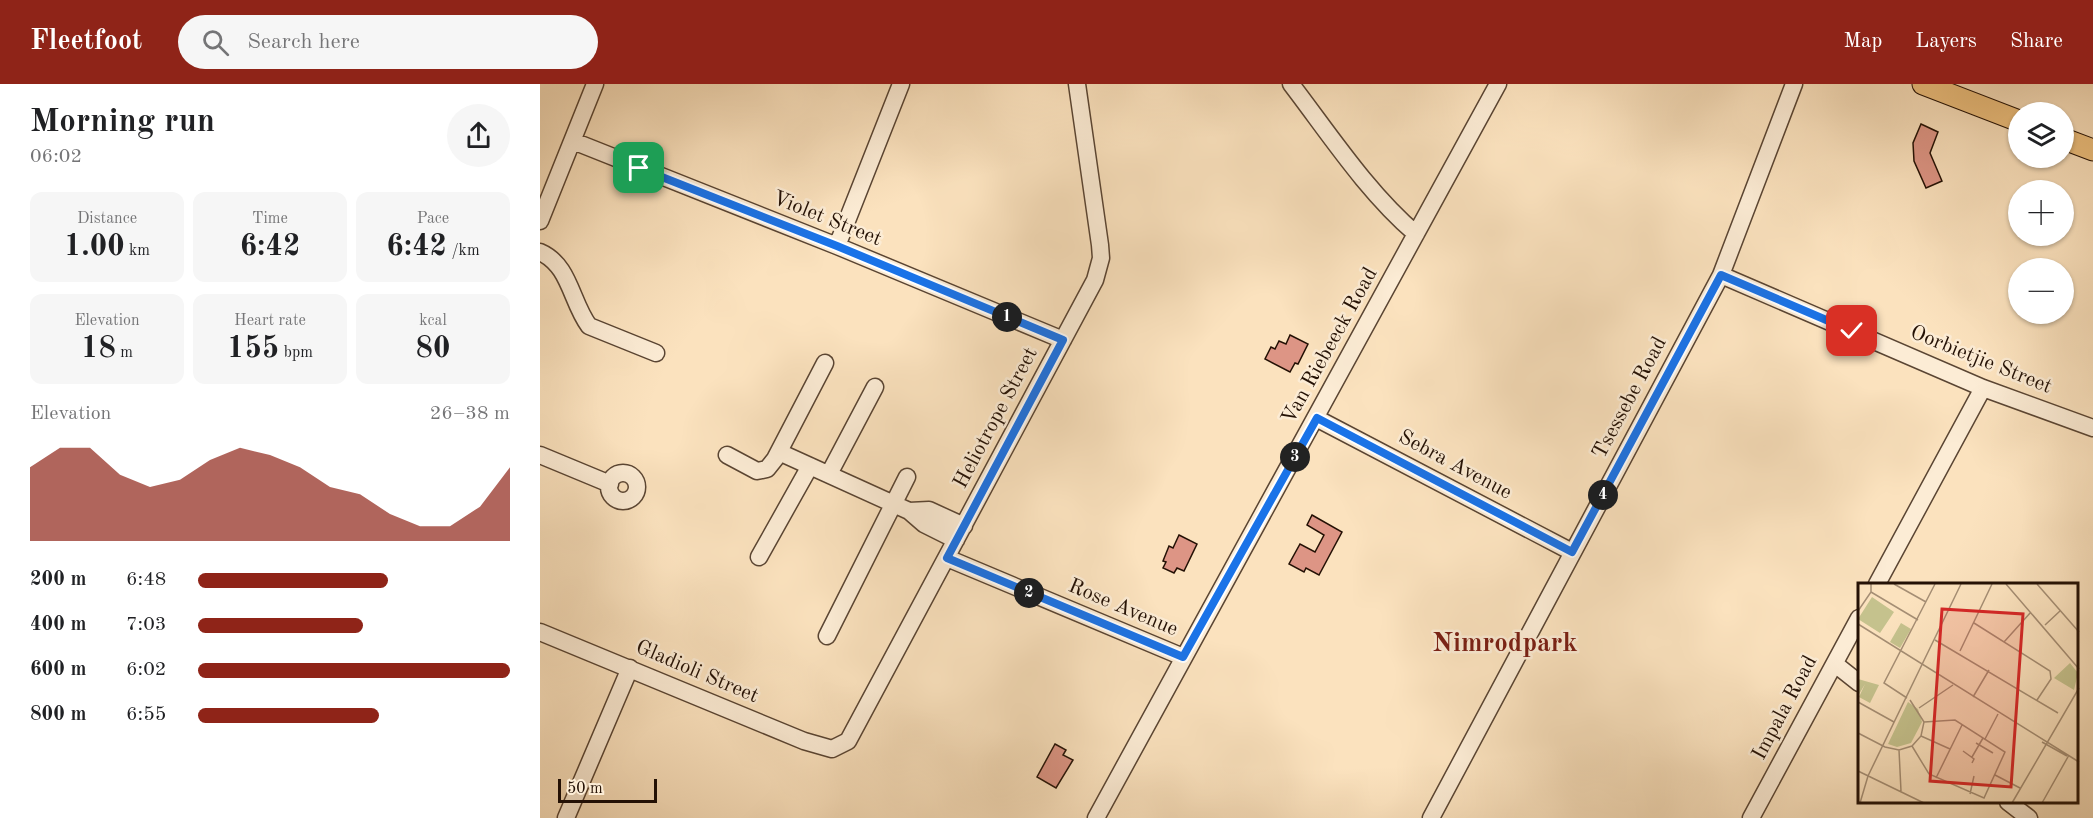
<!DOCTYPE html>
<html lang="en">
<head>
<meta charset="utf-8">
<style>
  :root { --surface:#fff; --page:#f6f6f6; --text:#202124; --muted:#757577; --accent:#8f2418 }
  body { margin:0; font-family:"Old Standard TT",serif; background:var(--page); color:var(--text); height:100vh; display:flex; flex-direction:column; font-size:22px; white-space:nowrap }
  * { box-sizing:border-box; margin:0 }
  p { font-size:20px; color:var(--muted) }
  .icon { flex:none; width:33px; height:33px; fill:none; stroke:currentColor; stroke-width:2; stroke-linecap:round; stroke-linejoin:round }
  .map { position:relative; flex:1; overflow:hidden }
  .panel { display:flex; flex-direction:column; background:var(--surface); width:540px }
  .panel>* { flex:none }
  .buttons { position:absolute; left:1468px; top:18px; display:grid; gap:12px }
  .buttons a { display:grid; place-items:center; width:66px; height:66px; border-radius:50%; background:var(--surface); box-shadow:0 2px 4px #0004; font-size:30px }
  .scale { position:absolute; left:18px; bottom:15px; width:99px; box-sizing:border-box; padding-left:6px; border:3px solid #241105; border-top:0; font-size:16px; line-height:21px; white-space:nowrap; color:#241105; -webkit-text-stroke:4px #fcecd5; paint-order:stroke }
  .pin { position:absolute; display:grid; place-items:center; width:51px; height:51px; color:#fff; margin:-26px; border-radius:12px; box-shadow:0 3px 9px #0006 }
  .km { position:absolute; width:30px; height:30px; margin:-15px; border-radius:50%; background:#222; color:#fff; font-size:16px; line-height:30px; text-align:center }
  .round { display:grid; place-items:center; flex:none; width:63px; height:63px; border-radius:32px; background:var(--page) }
  .head { display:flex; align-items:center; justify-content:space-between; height:102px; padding:0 30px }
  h1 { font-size:33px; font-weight:700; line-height:45px }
  .stats { display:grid; grid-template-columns:repeat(3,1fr); gap:9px; height:102px; padding:6px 30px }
  .stats div { display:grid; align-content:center; border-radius:12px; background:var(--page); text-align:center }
  .stats b { font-size:30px; font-weight:700 }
  .stats small { font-size:16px; font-weight:400 }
  .stats p { font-size:16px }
  .chart { height:168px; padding:12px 30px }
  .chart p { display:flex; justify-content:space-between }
  .chart svg { width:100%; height:108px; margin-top:6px; fill:var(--accent); opacity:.7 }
  ul { padding:0 30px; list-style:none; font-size:20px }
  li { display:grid; grid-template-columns:96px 72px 1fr; align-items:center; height:45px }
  li i { height:15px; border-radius:8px; background:var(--accent) }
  header { display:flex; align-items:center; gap:36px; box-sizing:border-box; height:84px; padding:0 30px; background:var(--accent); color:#fff }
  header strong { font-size:28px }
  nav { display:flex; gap:33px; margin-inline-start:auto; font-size:21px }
  .search { width:420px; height:54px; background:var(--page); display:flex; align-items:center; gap:15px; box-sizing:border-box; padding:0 21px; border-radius:33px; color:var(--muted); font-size:22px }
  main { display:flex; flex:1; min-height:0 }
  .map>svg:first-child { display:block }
  .building { fill:#dd9585; stroke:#241105; stroke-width:1.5 }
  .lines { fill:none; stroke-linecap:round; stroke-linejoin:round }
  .minor-casing { stroke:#5a4533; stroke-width:19 }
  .major-casing { stroke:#241105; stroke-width:23 }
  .minor { stroke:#fcecd5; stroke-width:16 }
  .major { stroke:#eec17f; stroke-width:21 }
  .route-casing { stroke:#fff; stroke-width:12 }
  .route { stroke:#1a73e8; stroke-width:8 }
  .labels { text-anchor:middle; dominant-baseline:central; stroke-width:5; stroke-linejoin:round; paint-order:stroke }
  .street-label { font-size:21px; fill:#241105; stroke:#fcecd5 }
  .district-label { font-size:27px; font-weight:bold; fill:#7a1f14; stroke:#fcecd5 }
  .inset-road { fill:none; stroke:#a58e74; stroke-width:1.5 }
  .view { fill:#d62828; fill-opacity:0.15; stroke:#d62828; stroke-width:3 }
  .inset-edge { fill:none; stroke:#241105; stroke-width:3 }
</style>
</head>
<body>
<header>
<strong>Fleetfoot</strong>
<div class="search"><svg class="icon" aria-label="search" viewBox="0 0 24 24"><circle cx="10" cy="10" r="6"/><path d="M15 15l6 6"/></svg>Search here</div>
<nav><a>Map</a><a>Layers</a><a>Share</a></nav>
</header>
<main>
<section class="panel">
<div class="head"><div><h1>Morning run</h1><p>06:02</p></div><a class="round"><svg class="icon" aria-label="share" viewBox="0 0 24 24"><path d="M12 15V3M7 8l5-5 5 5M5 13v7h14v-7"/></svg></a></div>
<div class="stats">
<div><p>Distance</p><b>1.00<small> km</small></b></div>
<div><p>Time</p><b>6:42</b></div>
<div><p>Pace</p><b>6:42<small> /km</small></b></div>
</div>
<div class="stats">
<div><p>Elevation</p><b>18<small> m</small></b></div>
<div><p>Heart rate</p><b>155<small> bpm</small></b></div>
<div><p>kcal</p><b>80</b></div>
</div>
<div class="chart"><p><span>Elevation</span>26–38 m</p>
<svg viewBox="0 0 160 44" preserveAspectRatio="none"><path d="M0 44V14L10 6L20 6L30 17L40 22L50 19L60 11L70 6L80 9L90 14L100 22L110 25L120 33L130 38L140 38L150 30L160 14V44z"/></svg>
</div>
<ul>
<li><b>200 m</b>6:48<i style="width:61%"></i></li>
<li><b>400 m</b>7:03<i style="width:53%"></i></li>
<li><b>600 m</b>6:02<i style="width:100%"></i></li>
<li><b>800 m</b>6:55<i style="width:58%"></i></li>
</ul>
</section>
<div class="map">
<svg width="1553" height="734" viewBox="0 0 1553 734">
  <rect width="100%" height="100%" fill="#fbe2be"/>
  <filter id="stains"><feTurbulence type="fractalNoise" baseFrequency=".00333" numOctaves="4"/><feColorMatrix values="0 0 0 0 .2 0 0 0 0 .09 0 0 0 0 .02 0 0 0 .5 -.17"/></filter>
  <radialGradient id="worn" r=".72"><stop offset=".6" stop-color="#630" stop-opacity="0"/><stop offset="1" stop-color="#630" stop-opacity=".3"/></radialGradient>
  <path class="building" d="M1381,40L1398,48L1390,69L1402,97L1386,104L1374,77L1373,59Z
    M750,251L768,260L758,280L755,279L750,288L725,275L731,263L735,265L739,257L746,260Z
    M772,431L802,448L779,491L766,484L764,488L749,480L760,460L775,468L784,451L767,441Z
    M639,451L657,460L644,487L637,484L634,489L623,484L626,478L623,477L629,462L633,464Z
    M515,660L526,666L523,671L533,676L516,704L497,693Z"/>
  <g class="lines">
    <g class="minor-casing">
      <path id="minor" d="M751,0C790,51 827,108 876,150
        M33,57L297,162L523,256
        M0,137L55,0
        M297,162L361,0
        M0,168C30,181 31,218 49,242L116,269
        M1181,191L1443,304L1553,344
        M776,334L1032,468
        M239,368L369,427L384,440L416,456
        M0,371L70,400
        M187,371L217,387L227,385L235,375L285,279
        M69 403a14 14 0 1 1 28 0a14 14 0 1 1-28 0Z
        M289,390L335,303
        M369,427L389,426L424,442
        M219,473L270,382
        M407,474L643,573
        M1337,500L1443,304
        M0,548L264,657L292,665L308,657L555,196L561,174L560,161L537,0
        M287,552L367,393
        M1295,580L1319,599
        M1468,718L1489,734
        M26,734L90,584
        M556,734L958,0
        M891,734L1181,191L1254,0
        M1211,734L1319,534"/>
    </g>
    <g class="major-casing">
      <path id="major" d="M1383,0L1479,37
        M1524,55L1553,66"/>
    </g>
    <use href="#minor" class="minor"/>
    <use href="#major" class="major"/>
  </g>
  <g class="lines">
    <g class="route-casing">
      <path id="route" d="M99,84L297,162L523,256L407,474L643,573L777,334L1032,468L1181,191L1312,247"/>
    </g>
    <use href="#route" class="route"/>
  </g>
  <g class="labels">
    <g class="street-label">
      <text transform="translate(287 135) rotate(22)">Violet Street</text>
      <text transform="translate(790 262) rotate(-61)">Van Riebeeck Road</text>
      <text transform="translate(1441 276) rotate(22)">Oorbietjie Street</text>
      <text transform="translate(1090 314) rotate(-62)">Tsessebe Road</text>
      <text transform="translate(456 334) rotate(-62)">Heliotrope Street</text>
      <text transform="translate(915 381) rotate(28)">Sebra Avenue</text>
      <text transform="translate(583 524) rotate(23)">Rose Avenue</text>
      <text transform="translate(157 588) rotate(23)">Gladioli Street</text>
      <text transform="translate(1245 624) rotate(-62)">Impala Road</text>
    </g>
    <g class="district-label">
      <text x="965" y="559">Nimrodpark</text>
    </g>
  </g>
  <g transform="translate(1318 499)">
    <rect width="220" height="220" fill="#fbe2be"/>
    <path d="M14,14L36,29L22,50L0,36ZM43,40L53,46L42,65L32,59ZM212,80L220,90L216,107L196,95ZM0,96L21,102L12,120L1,114L7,101L0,113ZM50,119L60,126L64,139L53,160L39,164L30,161Z" fill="#c5c28d"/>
    <path class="inset-road" d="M36,1L68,19M148,1L221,86M179,1L221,49M13,9L60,37M0,28L13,9V1M116,40L192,88L193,96L179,117M0,41L221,179M187,42L202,28M77,57L200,130M146,59L173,29M102,68L134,1M115,114L131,87M49,115L26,100L77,1M0,119L36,139M61,125L95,102M0,150L27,164L41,167L54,163L63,153L66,139L52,117M63,153L92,166M127,156L140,131M184,159L209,173M118,160L135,170M54,163L71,191L126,215L147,169L97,137L66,139M41,167L43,208M105,168L116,176L114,180M114,174L125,155M0,188L66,220M137,192L162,205M78,195L104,142M112,211L116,193M2,220L10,193L103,1M154,220L221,105M184,220L211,172"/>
    <path class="view" d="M84,26L165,31L153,204L72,198Z"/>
    <rect width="220" height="220" class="inset-edge"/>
  </g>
  <rect width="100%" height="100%" filter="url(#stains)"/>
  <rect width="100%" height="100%" fill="url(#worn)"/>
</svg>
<div class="buttons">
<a><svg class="icon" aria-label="layers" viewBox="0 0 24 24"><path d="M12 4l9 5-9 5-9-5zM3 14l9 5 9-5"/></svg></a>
<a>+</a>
<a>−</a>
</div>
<div class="scale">50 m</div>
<div class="pin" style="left:99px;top:84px;background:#1e9e55"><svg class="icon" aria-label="arrive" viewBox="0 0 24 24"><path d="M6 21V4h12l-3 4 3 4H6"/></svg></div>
<div class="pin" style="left:1312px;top:247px;background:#d93025"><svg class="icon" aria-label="check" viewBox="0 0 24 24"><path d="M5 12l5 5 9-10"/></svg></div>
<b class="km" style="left:467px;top:233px">1</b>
<b class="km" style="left:489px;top:509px">2</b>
<b class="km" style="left:755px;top:373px">3</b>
<b class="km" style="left:1063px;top:411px">4</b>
</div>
</main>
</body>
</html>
